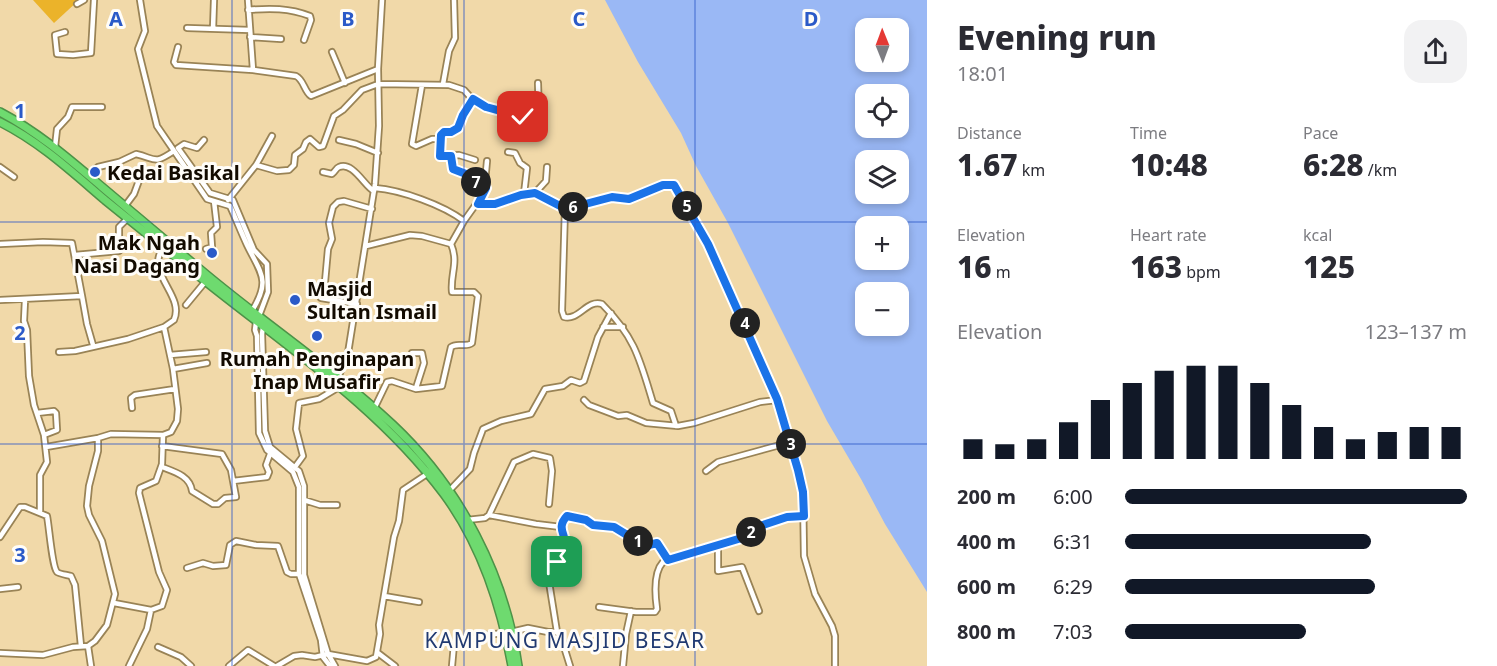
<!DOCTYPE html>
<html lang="en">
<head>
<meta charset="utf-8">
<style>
  :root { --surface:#fff; --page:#f2f2f3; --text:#2b2b33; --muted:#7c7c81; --accent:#111827 }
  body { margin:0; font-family:"Noto Sans",sans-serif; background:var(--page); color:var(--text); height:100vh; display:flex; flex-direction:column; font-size:22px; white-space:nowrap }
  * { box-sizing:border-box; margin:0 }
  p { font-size:20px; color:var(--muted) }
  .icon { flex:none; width:33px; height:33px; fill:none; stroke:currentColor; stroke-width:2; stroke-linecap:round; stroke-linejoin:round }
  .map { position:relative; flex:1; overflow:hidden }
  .sheet { display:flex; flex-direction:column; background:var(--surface); width:570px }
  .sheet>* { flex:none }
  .needle { width:39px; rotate:359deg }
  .fabs { position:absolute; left:855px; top:18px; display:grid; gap:12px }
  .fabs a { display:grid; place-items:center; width:54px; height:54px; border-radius:12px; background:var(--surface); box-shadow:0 3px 9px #0003; font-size:30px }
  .pin { position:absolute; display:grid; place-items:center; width:51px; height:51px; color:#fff; margin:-26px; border-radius:12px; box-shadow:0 3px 9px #0006 }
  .km { position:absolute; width:30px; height:30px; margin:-15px; border-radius:50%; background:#222; color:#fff; font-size:16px; line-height:30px; text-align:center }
  .round { display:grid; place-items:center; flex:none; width:63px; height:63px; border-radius:18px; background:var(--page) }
  .summary { display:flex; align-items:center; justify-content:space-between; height:102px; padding:0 30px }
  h1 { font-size:33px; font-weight:800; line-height:45px }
  .metrics { display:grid; grid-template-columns:repeat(3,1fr); gap:9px; height:102px; padding:6px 30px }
  .metrics div { display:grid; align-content:center }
  .metrics b { font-size:30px; font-weight:800 }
  .metrics small { font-size:16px; font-weight:400 }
  .metrics p { font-size:16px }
  .chart { height:168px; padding:12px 30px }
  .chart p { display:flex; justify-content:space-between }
  .chart svg { width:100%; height:108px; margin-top:6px; stroke:var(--accent); stroke-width:6 }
  ul { padding:0 30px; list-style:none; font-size:20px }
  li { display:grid; grid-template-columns:96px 72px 1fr; align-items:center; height:45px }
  li i { height:15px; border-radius:8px; background:var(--accent) }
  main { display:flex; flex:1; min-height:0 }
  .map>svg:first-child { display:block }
  .green { fill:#ebb32a }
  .water { fill:#9ab8f5; fill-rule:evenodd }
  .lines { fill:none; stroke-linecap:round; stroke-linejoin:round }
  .minor-casing { stroke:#998356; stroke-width:8 }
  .highway-casing { stroke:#4e9248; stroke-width:10 }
  .minor { stroke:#fff; stroke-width:4.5 }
  .highway { stroke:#6eda6f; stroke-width:7 }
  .route-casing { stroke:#fff; stroke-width:12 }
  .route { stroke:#1a73e8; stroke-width:8 }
  .grid { fill:none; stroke:#2b5ac8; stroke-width:1.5; stroke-opacity:0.55 }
  .poi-dot { fill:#2b5ac8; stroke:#fffdf8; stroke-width:2 }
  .labels { text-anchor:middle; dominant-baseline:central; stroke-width:6; stroke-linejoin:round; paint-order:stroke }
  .poi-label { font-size:20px; font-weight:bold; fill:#130b00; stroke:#fffdf8; text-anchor:start }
  .neighbourhood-label { font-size:21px; letter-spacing:1.5px; fill:#213a71; stroke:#fffdf8 }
  .grid-label { font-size:20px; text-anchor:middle; font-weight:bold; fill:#2b5ac8; stroke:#fffdf8; stroke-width:6; stroke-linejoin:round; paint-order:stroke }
</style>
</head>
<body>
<main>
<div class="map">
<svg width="927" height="666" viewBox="0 0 927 666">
  <rect width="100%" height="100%" fill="#f1d9a9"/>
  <path class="green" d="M33,0H79L54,23Z"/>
  <path class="water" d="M605,0H927V592L885,524L861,479L827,421L728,223L696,166L681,133L638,62ZM866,28H898V62H866ZM866,94H898V128H866ZM866,160H898V194H866ZM866,226H898V260H866ZM866,292H898V326H866Z"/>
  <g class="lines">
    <g class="minor-casing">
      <path id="minor" d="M140,0L145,31L138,49L157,126L207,199L230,206C236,219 241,232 247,245C261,274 271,280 252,311
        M248,0L253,70
        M77,4L84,0
        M248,10C270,8 289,8 310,16L311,20L304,40
        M187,28L250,30
        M213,29L214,0
        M65,32L55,35L57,54L73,55L91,53L94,0
        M250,37L281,39
        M178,47L174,62L176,65L253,70L296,76C304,80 304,91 311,96L378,69
        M332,52L345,83
        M443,84L449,51L455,38L454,0
        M422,85L412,144L416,146L432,139H441
        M473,100L463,115L458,128L451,132H444L441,135L440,156L459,155L475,160
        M204,140L197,148L184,144L178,148L210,193L233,200L254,250L267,264L268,292L259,316
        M339,140L356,144L378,153
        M55,147L57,129L68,117L72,107H102
        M508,152L515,153L520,163L527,168L524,194
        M451,156L453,169L466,174L470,180L483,185L486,188
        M256,165L277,171L289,170L294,165L295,155L303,149L306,142L310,139L319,147L323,146L334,116L343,110L362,90L378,84L449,85L464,90L473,100L486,107L539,119L538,83
        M0,167L14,177
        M323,172L332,174C335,172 336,168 339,167C353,161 365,187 374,191
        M89,175L98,167L119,162L136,154C157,159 153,165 174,151
        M375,188C401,190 443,205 464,221
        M535,193L546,181L547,167
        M228,200L256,165L272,136
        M478,204H495L521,195L535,193L562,207L569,208L612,197L629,199L666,184L677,188L722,273L781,409L803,492L804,556L815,594L832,626L835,636V666
        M125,206L134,194L141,175
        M565,208L562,311L564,317C579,321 587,299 602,304C635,337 640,360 653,403L671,411L676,426
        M0,244L43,242L72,243L82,296
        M366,246L410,235L422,236L451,244L464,221L484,193L487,161
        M206,249L212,247L211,233L217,227L214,201
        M75,255L119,251V227L128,218
        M325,282L328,249L332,239L329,223L333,207L338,202L344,201L372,209
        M321,298L357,304
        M0,300L82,296L87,324L93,345
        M25,300L24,321L27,330L29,376L34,405L44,435L47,462L40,475V512
        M186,305L205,282
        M256,322L255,330L257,336L259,433L267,450L293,472L299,487V574L321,640L323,657L330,666
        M263,327L262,334L265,431L270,447L299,471L304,486V575L328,654L335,666
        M603,327H623
        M59,352L75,351L128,339L164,327
        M412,353H422L424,363L416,388
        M170,355L206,352
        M173,369L207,363
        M338,378L348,353L375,184L379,126L378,69L382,0
        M584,400L589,405L618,416L627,415L646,423L678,426L694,423L760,402L777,400
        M132,408L131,398L135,395L175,389
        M374,409L387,382L392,381L416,389L442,386L451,347C457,342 466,348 472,343L478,296L474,292H452C450,274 459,263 451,244
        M37,413L54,411L56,413L57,430L44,435
        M46,447L98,438L111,434L163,435
        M162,467C175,472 190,476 192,491L213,504H218L225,498L236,497L231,470L222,454L162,446
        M295,467L303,456L296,429L299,403L319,399L339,387
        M706,471L718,462L791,442
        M233,481L267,477L269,472L266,465L270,454
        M449,491L470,469L474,453L483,429L501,421L531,414L545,389L563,386L571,380L580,383L584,381L598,337L611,313
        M304,500L320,505H337
        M489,515L514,462L533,454L550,458L552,471L549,504
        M467,520L485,518L489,515L536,524L561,527L565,517L569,515L586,520L593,525L614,527L645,546L657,543L667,560
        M561,527C562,533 565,536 566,542C568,553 557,562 550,567L549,582L557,632L561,637L570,666
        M0,537L20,507H25L47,516C49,525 52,567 57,572C59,574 68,575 71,576L75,585L81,646
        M718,546V571L742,567L759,611
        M187,568L203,563L213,566L226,565L230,545L236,541L256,545L278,546L287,572L291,574H299
        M0,589L18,587
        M384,596L419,602
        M114,603L151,610
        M599,607L636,612H655L657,609C655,595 653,573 663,562L745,537L763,524L791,516H804
        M511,632L528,628L548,632H557
        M88,646L91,666
        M158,647L181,657L191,666
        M0,653L43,655L73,647L88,646L95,641L107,625L115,594L102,541L89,515L87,506L89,486L98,451V438
        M378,653L395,666
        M129,666L147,629L151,610L162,606L167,590L159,572L139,493L140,488L156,481L162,464L163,435L171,432L177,421L178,409L173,369L164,327L174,320C185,295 145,274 163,247
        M229,666L248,650L274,666
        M277,666L294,656L302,655L315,657L328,654L367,661L376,657L380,634L379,625L394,537L399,521L403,490L427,474
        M452,666L454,644L485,635L505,633
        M623,666L626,634L631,611"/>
    </g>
    <g class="highway-casing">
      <path id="highway" d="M0,112C38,132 69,159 102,187C135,215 169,243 202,271C265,324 333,369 393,425C460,488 505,575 518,666
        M0,122C40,142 71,171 105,200C131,221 157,242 183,263C272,337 374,400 444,494C481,544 501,605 512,666"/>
    </g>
    <use href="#minor" class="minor"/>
    <use href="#highway" class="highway"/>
  </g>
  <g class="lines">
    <g class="route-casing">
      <path id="route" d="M523,117L486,107L473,99L463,115L458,128L451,132H444L441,135L440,156H451L453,169L466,174L470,180L478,182L486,188L478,204H495L521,195L535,193L562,207L570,208L612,197L629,199L663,185H674L708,244L777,399L798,470L803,492L804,516L787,517L763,525L745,537L668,560L657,543L645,546L614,527L593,525L586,520L567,516C551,533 578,538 557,562"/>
    </g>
    <use href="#route" class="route"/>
  </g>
  <path class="grid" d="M232,0V666M464,0V666M695,0V666M0,222H927M0,444H927"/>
  <g class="poi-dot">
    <circle cx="95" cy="172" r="6"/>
    <circle cx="212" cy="253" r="6"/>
    <circle cx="295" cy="300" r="6"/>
    <circle cx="317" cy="336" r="6"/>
  </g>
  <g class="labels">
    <g class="poi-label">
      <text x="107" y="172">Kedai Basikal</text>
      <text x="200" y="242" text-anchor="end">Mak Ngah<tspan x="200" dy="23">Nasi Dagang</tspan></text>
      <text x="307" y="288">Masjid<tspan x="307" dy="23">Sultan Ismail</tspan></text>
      <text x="317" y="358" text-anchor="middle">Rumah Penginapan<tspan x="317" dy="23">Inap Musafir</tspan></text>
    </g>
    <g class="neighbourhood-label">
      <text x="565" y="640">KAMPUNG MASJID BESAR</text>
    </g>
  </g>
  <g class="grid-label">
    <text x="116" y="26">A</text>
    <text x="348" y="26">B</text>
    <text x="579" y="26">C</text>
    <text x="811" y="26">D</text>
    <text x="20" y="118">1</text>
    <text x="20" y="340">2</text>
    <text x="20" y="562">3</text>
  </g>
</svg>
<div class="fabs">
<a><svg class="needle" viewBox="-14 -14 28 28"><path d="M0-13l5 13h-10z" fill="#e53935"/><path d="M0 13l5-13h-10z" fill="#7c7c81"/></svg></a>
<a><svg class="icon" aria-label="locate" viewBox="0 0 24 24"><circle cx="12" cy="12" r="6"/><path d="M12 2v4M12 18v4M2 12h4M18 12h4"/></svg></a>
<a><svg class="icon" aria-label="layers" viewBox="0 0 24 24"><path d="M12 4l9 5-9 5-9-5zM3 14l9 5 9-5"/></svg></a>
<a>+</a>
<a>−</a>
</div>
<div class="pin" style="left:557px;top:562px;background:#1e9e55"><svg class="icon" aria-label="arrive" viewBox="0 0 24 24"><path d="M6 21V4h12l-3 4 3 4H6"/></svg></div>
<div class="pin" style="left:523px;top:117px;background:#d93025"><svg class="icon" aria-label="check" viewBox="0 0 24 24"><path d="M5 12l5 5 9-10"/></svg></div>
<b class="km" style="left:638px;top:541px">1</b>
<b class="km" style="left:751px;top:532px">2</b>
<b class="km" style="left:791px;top:444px">3</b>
<b class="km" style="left:745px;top:323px">4</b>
<b class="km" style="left:687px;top:206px">5</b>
<b class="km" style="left:573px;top:207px">6</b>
<b class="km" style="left:476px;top:182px">7</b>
</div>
<section class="sheet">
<div class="summary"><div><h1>Evening run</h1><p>18:01</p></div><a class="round"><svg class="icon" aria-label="share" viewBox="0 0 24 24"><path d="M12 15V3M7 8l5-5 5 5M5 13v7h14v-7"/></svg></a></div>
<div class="metrics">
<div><p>Distance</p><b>1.67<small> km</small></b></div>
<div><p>Time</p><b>10:48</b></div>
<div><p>Pace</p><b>6:28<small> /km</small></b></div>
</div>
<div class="metrics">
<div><p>Elevation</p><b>16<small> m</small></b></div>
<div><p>Heart rate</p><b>163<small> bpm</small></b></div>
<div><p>kcal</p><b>125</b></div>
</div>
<div class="chart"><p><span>Elevation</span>123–137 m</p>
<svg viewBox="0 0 160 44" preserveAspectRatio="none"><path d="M5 44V36M15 44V38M25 44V36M35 44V29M45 44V20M55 44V13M65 44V8M75 44V6M85 44V6M95 44V13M105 44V22M115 44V31M125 44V36M135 44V33M145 44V31M155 44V31"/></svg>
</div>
<ul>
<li><b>200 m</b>6:00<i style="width:100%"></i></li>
<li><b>400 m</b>6:31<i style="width:72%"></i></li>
<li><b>600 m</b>6:29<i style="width:73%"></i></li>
<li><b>800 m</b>7:03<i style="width:53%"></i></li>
</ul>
</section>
</main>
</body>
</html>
